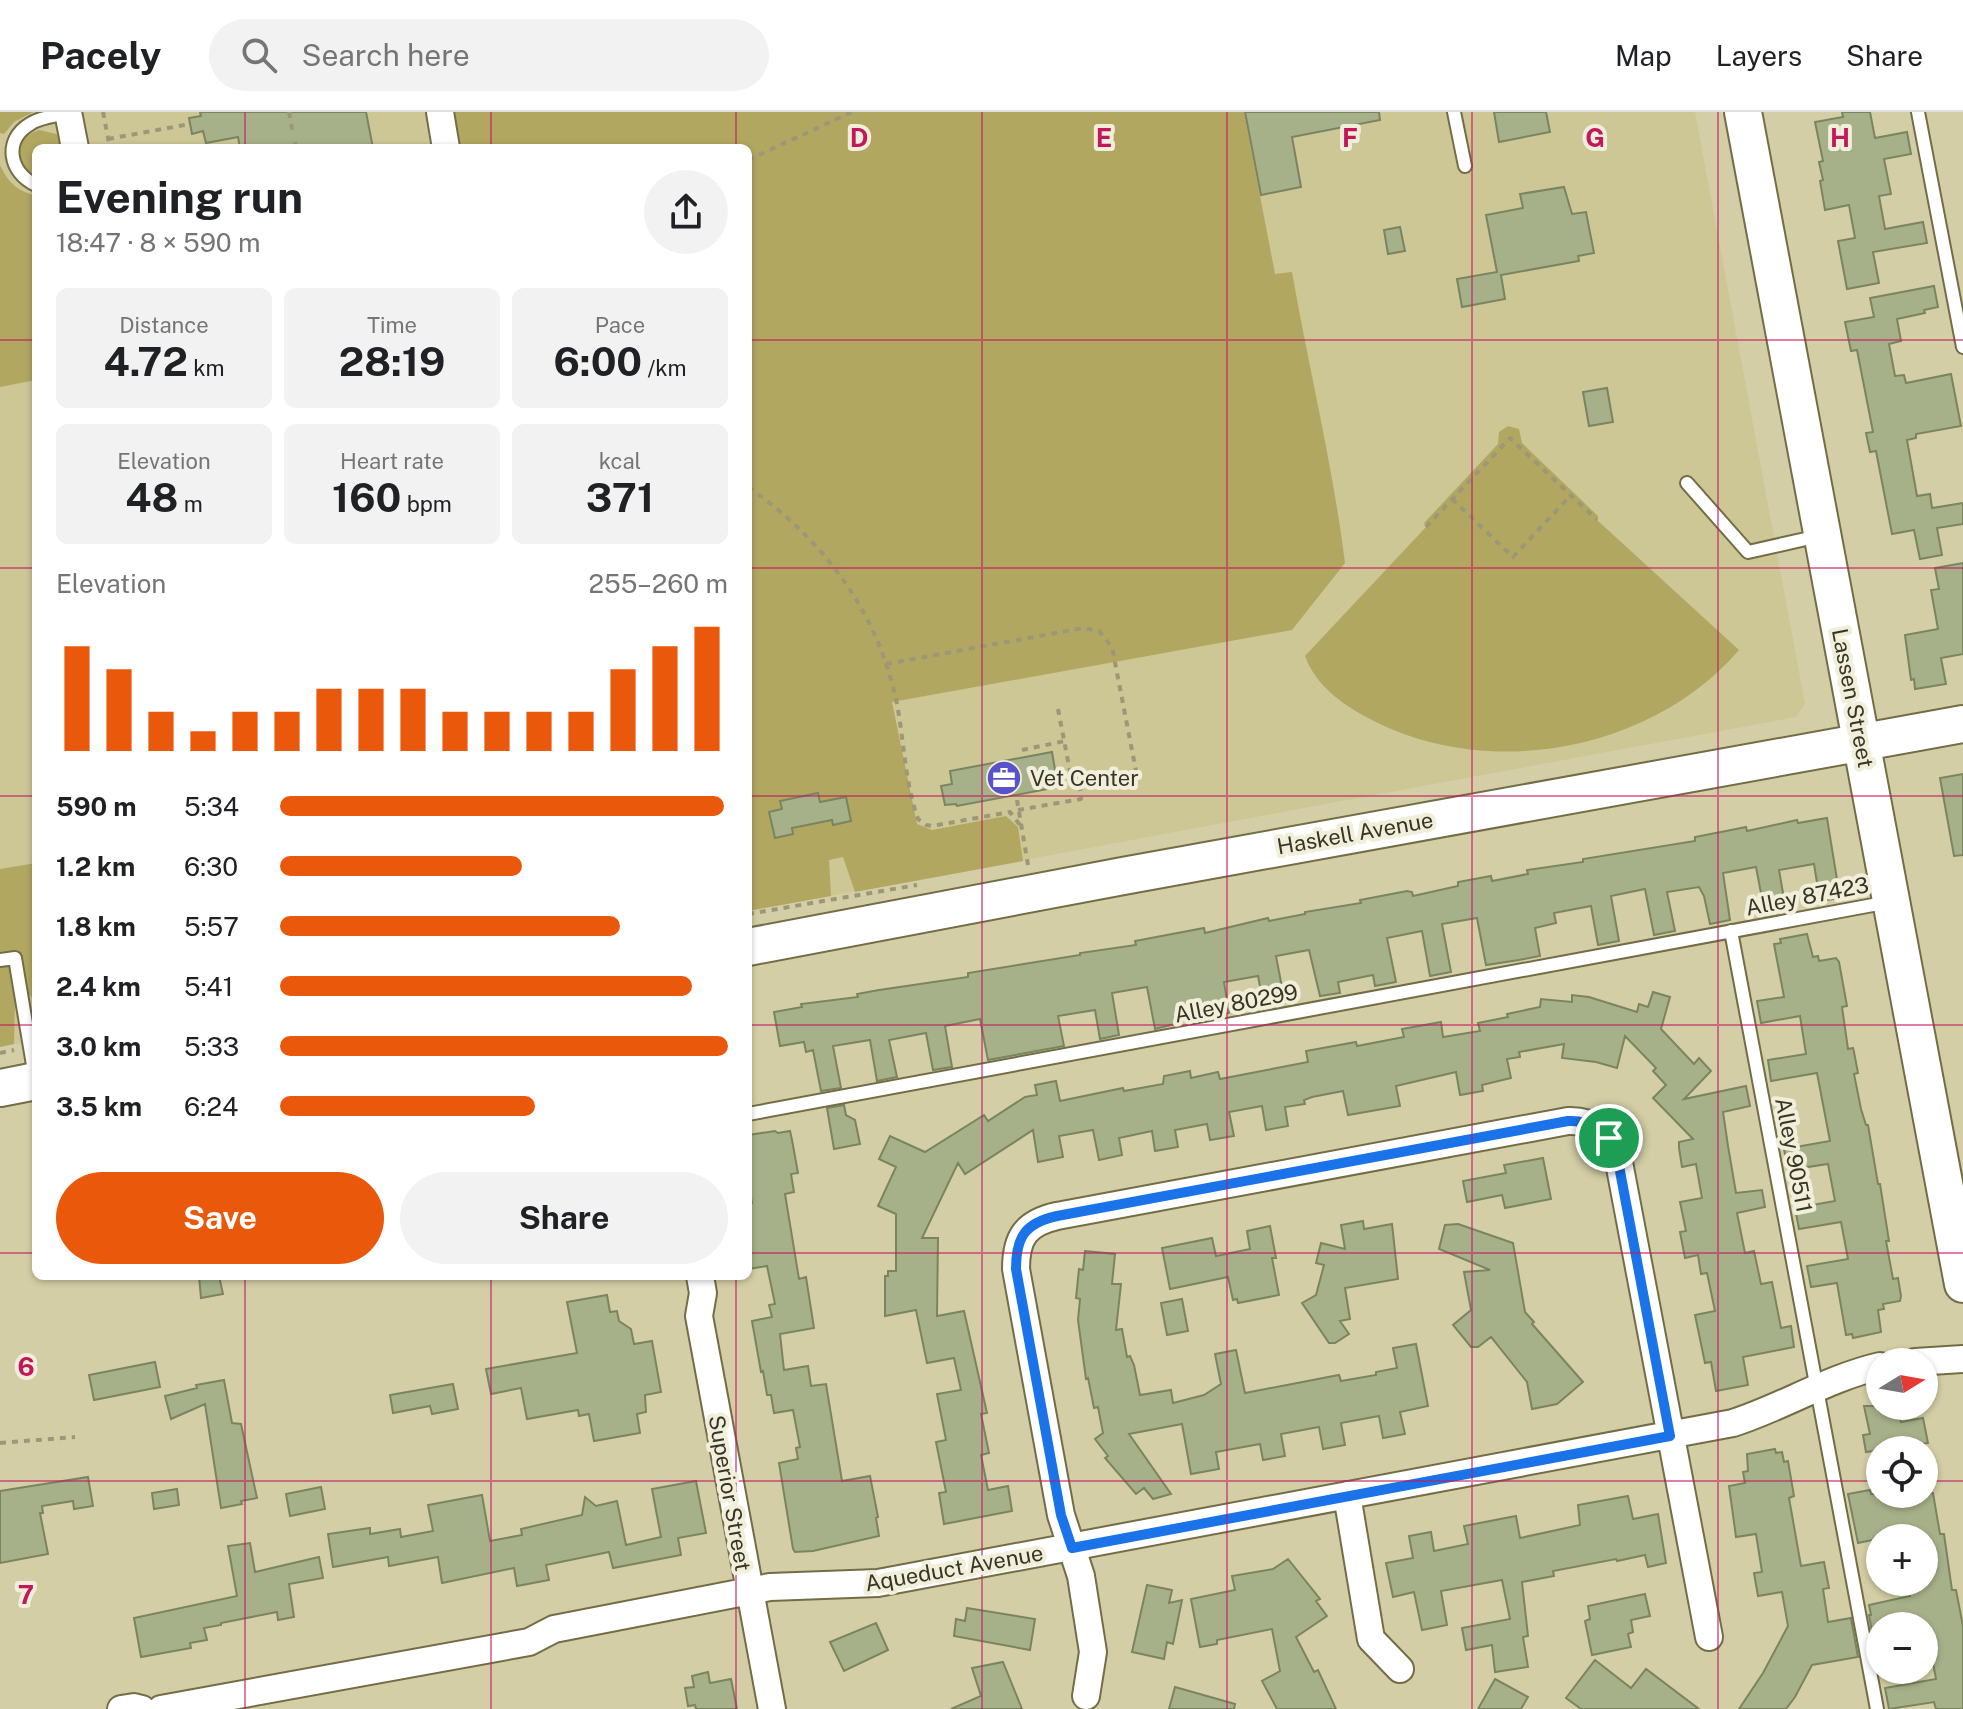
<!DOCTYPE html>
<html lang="en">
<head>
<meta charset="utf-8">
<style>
  :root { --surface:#fff; --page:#f2f2f2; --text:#202124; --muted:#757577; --line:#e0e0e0; --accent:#ea580c }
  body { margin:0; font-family:"Public Sans",sans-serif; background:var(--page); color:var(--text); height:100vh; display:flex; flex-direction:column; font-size:30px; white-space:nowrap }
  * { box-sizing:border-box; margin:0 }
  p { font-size:26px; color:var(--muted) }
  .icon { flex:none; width:44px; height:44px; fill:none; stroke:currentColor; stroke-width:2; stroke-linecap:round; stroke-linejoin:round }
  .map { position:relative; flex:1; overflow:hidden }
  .sheet { position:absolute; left:32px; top:32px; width:720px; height:1136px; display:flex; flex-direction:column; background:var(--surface); border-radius:12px; box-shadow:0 2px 6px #0004 }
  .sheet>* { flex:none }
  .needle { width:52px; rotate:79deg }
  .controls { position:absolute; left:1866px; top:1236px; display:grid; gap:16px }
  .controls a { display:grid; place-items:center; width:72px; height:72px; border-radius:50%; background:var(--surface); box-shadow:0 2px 6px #0004; font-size:40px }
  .pin { position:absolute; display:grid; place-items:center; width:68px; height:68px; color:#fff; margin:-34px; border:4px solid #fff; border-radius:50%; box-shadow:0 2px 8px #0007 }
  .round { display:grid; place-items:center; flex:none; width:84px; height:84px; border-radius:42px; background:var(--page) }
  .headline { display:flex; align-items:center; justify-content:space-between; height:136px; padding:0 24px }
  h1 { font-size:44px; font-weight:700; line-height:60px }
  .stats { display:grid; grid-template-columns:repeat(3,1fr); gap:12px; height:136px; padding:8px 24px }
  .stats div { display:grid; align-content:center; border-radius:12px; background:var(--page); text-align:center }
  .stats b { font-size:40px; font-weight:700 }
  .stats small { font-size:22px; font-weight:400 }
  .stats p { font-size:22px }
  .chart { height:224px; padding:16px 24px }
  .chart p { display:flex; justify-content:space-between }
  .chart svg { width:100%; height:144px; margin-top:8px; stroke:var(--accent); stroke-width:6 }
  .action { display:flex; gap:16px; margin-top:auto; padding:16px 24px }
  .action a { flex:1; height:92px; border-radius:48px; background:var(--accent); color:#fff; font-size:32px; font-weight:700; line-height:92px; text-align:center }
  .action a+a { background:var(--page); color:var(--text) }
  ul { padding:0 24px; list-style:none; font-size:26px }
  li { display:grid; grid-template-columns:128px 96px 1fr; align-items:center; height:60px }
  li i { height:20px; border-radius:10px; background:var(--accent) }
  header { display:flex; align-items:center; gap:48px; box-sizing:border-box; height:112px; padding:0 40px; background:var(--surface); border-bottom:2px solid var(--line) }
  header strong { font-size:38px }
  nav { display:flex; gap:44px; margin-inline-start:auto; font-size:28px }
  .search { width:560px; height:72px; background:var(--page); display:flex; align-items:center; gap:20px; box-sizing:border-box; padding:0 28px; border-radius:44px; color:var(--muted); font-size:30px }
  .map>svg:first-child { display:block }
  .built { fill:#cdc695 }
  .green { fill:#b2a760; fill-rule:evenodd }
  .building { fill:#a6b18a; stroke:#7a8560; stroke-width:2 }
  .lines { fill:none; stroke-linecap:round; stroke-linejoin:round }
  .service-casing { stroke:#736d47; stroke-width:16 }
  .minor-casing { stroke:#736d47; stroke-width:30 }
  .secondary-casing { stroke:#736d47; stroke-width:40 }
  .path { stroke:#9c9778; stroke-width:4; stroke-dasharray:6 6; stroke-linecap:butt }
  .service { stroke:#fff; stroke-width:12 }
  .minor { stroke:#fff; stroke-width:26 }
  .secondary { stroke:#fff; stroke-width:36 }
  .route-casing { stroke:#fff; stroke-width:16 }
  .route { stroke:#1a73e8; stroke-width:10 }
  .grid { fill:none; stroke:#c2185b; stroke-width:2; stroke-opacity:0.55 }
  .labels { text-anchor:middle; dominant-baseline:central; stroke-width:8; stroke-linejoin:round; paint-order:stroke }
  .street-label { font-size:22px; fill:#373525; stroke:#f1eeda }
  .poi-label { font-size:22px; fill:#373525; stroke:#f1eeda; text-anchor:start }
  .grid-label { font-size:26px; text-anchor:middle; font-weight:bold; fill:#c2185b; stroke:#f1eeda; stroke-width:8; stroke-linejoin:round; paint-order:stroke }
</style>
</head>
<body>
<header>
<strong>Pacely</strong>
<div class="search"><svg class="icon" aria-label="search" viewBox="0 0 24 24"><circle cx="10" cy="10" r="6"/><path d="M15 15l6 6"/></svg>Search here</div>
<nav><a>Map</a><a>Layers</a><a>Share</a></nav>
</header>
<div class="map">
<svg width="1963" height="1597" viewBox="0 0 1963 1597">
  <rect width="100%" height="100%" fill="#d4cea6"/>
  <path class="built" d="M0,0H1695L1805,592L1796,605L748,799V36H36V928L0,935Z"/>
  <path class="green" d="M0,0H33L14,10L4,22L0,21Z
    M450,0H1244L1275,162L1292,160C1309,257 1333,354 1345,451L1292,518L892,590L917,712L932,718L1006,704L1018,715L1023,749L855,780L843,745L829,748L831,784L748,799V36H457ZM818,682L820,690L846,685L851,709L834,713L832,708L792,716V722L775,726L770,700L782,697L780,689Z
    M39,18L56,22L65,36H36V64L23,55C14,38 21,24 39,18Z
    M0,53C8,71 18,79 36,84V268L0,275Z
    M1508,314L1519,317L1522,331L1598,404L1597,408L1739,538C1653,638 1492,669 1374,609C1346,595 1316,575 1305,544L1426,415L1424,411L1498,332L1499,320Z
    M36,751V892L30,883L15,886L14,932L0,935V757Z"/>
  <path class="building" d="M200,0H366L373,36H240L238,25L206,31L203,19L192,22L189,6L201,4Z
    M1245,0H1379L1380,8L1292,25L1301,75L1261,83Z
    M1494,0H1546L1550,20L1499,30Z
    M1842,0H1870L1875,26L1907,20L1911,42L1884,47L1891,82L1879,84L1885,117L1923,110L1927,131L1873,140L1879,171L1847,177L1838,129L1855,126L1849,93L1825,98L1820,69L1823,68L1819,50L1823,49L1815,10L1843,5Z
    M1564,75L1572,102L1586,100L1594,141L1578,144L1579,149L1501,163L1505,187L1462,195L1457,167L1497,160L1486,103L1523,96L1520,82Z
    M1400,115L1405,139L1388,142L1384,118Z
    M1934,174L1938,195L1924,198L1925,201L1897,207L1901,229L1889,232L1895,264L1904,263L1906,271L1951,262L1961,314L1916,322V326L1907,328L1917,384L1930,382L1932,396L1963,391V412L1937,416L1942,443L1920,447L1914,418L1892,422L1876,339L1870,340L1866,321L1873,320L1857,238L1851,239L1845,210L1874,205L1870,186Z
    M1607,276L1613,310L1589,314L1583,280Z
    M1963,451V542L1941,546L1946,572L1915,577L1914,567L1911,568L1905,523L1938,517L1931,478L1939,477L1935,456Z
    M1052,640L1058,675L957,694L956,692L945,693L941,674L952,672L950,659Z
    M1963,662V743L1954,744L1940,666Z
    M818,681L820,690L846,685L851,709L833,713L832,708L792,716L793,722L775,726L769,700L782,697L780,689Z
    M1827,706L1840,786L1820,789L1814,752L1779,758L1786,798L1765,802L1756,755L1723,761L1730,808L1710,812L1704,784L1699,775L1667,780L1675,819L1654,823L1645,777L1611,784L1619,829L1598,833L1591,794L1554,801L1556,811L1535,816L1540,844L1519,848L1486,853L1477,806L1442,812L1451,860L1430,864L1422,819L1387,826L1396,870L1375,874L1373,863L1338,870L1340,881L1320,884L1309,838L1276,844L1285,891L1264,895L1258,864L1224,870L1229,901L1208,905L1207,899L1174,905L1175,912L1155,917L1147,875L1112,881L1119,923L1100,927L1095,898L1058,904L1064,934L988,948L980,907L945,914L952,955L933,958L926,921L889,928L897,965L877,969L870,928L833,934L841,976L821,979L813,938L806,940L804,930L780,934L774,900L802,895L801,892L858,885L857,882L879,878L968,865V861L1080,843V841L1136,833L1135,829L1204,816L1205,821L1268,806L1269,809L1305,802V800L1361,791L1360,788L1407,779L1412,780L1413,784L1458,774V770L1491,764L1492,769L1528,762L1527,758L1583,750V747L1695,729V725L1731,718L1746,715L1747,719L1797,708L1798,711Z
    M1807,822L1813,845L1818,844L1819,849L1836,846L1839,850L1847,894L1842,895L1848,937L1853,936L1854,940L1858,961L1854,962L1861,997L1866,1013H1868L1878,1072H1880L1889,1129H1886L1893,1167L1898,1166L1901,1184L1900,1189L1883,1192L1884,1197L1878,1198L1881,1220L1853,1226L1852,1222L1846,1223L1837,1171L1811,1175L1807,1154L1848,1147L1841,1110L1799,1117L1795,1096L1835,1089L1828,1052L1788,1058L1784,1037L1830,1029L1817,961L1771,969L1768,948L1806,942L1800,904L1761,911L1757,889L1784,885L1774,832L1781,831L1780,827Z
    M1653,880L1670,885L1661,917L1694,952L1699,946L1711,959L1684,987L1746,974L1750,994L1723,1000L1728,1034L1736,1081L1762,1078L1765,1095L1737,1101L1745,1141L1754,1139L1761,1172L1772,1170L1781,1216L1791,1214L1794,1235L1743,1245L1748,1273L1716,1279L1711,1250L1705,1251L1695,1203L1715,1199L1707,1161L1701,1162L1698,1143L1685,1146L1680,1120L1686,1119L1680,1090L1702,1086L1696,1052L1682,1055L1679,1036V1030L1693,1027L1653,986L1666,973L1653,959L1656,956L1625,924L1617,956L1596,950L1562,946L1564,932L1519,940L1520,945L1507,947L1511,966L1482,973L1483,979L1460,983L1456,960L1396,974L1400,994L1348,1003L1343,979L1312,985L1304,988L1305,992L1285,995L1288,1014L1266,1018L1262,994L1229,1000L1234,1024L1210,1028L1207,1012L1175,1018L1178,1035L1155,1039L1152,1019L1119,1026L1122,1043L1099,1048L1093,1018L1059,1024L1063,1045L1038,1050L1033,1018L965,1062L958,1051L922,1126H938L937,1204L964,1199L987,1301L981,1302L989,1341L981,1343L988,1378L1008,1374L1012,1399L944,1412L939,1381L946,1380L936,1330L946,1328L937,1282L961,1278L954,1246L927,1251L916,1198L885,1204V1164H888V1159H896V1102L878,1094L896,1055L879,1047L890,1024L925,1040L984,1003L988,1009L1025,985L1037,983L1035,973L1056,969L1060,989L1123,976L1124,979L1163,972L1164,964L1190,959L1191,966L1218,960L1220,967L1308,950L1306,939L1356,930L1357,934L1404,925L1402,917L1441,910L1443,925L1480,919L1478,911L1508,905L1507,902L1540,895L1541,887L1572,890V883L1589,885L1637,900L1639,892L1648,895Z
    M844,993L846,1003L855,1008L860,1032L834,1037L827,996Z
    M775,1019L778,1021L790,1019L792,1028L798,1061L791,1062L794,1080L785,1082L799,1167L806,1165L814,1216L780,1222L784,1258L808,1254L811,1274L826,1272L842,1369L870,1364L878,1405L876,1406L879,1424L813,1439L795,1440L793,1437L779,1351L798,1347L796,1336L800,1335L793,1298L774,1301L771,1283H767L763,1259L761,1260L752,1209L772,1205L769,1193L775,1192L767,1154L748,1157V1092L752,1091L748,1070V1023Z
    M1543,1046L1551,1087L1505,1096L1502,1083L1467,1090L1463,1069L1506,1061L1504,1053Z
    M1363,1109L1364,1117L1392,1112L1398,1167L1345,1176L1350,1207L1340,1209L1349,1222L1335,1231H1329L1302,1191L1316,1183L1324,1153L1316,1151L1321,1131L1345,1137L1341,1113Z
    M1458,1112L1513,1131L1525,1200L1534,1210L1532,1212L1583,1270L1557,1292L1532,1297L1527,1270L1491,1225L1478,1235H1471L1453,1213L1471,1198L1464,1160L1490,1158L1439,1137L1445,1113Z
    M1270,1114L1276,1146H1272L1279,1183L1238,1191L1237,1187L1233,1188L1228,1165L1170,1177L1162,1136L1212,1126L1216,1144L1250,1137L1247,1119Z
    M1085,1139L1115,1142L1112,1172H1121L1116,1218L1122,1217L1127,1245L1130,1244L1134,1253L1140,1283L1171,1278L1173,1291L1204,1283L1221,1272L1215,1242L1236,1238L1245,1281L1339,1263L1341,1269L1376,1263V1260L1397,1256L1393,1236L1416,1232L1428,1294L1400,1300L1405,1322L1383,1326L1379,1304L1341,1311L1345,1333L1323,1337L1319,1315L1281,1322L1285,1344L1263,1348L1260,1332L1216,1340L1219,1357L1191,1362L1182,1312L1129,1322L1171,1382L1153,1387L1144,1376L1136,1382L1105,1346L1108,1344L1095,1327L1103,1321L1098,1295L1094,1296L1088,1266L1086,1267L1078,1208L1080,1187L1076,1186L1079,1157L1083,1158Z
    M199,1164H219L223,1182L201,1186Z
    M607,1183L610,1200L617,1199L619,1209L631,1217L634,1232L652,1229L661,1280L645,1283L646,1300L637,1302L640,1321L594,1329L589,1302L579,1304L578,1298L527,1307L521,1276L491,1282L486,1257L577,1241L567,1190Z
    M1182,1187L1188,1219L1167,1223L1161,1191Z
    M155,1250L160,1275L94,1288L89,1263Z
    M224,1268L232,1311L241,1312L257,1386L241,1389L242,1392L221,1396L205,1292L171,1307L165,1284L197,1276L196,1273Z
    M453,1272L458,1297L432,1302L430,1294L393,1301L390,1283Z
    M1864,1294H1898L1901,1310L1923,1306L1928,1331L1866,1340L1863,1323L1870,1322Z
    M1775,1337L1776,1341L1782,1340L1784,1350L1788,1349L1794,1384L1789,1386L1801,1454L1824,1450L1829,1476L1823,1477L1828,1510L1851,1506L1858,1545L1812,1553L1795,1585L1786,1597H1739L1763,1561L1788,1514L1782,1480L1758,1484L1754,1461L1762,1460L1756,1422L1736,1425L1729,1374L1745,1371L1743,1360L1748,1359L1747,1342Z
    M88,1365L93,1394L74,1397L73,1389L42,1394L43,1401H40L48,1442L0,1451V1379Z
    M696,1369L706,1421L678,1426L681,1443L613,1456L609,1440L546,1453L549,1468L517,1474L514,1456L442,1471L438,1445L389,1454L388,1445L333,1455L328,1422L370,1416V1422L400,1417L401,1425L433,1419L428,1393L482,1383L490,1429L522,1423L521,1417L582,1403L585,1385L596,1394L617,1389L626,1433L661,1425L652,1377Z
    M321,1375L325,1397L290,1404L286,1382Z
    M177,1377L179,1393L154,1397L152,1381Z
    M1870,1378L1871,1382L1933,1381L1940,1422H1944L1952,1478H1956L1963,1514V1597H1936L1934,1590L1889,1597L1885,1576L1936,1567L1929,1529L1924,1530V1514H1920L1918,1506L1880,1513V1541L1876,1542L1869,1503H1871L1869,1493L1910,1484L1907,1470H1924V1426H1906L1905,1421L1858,1431L1848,1382Z
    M1628,1384L1633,1407L1658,1402L1666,1451L1648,1455L1645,1443L1617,1449L1616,1447L1553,1459L1554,1464L1522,1470L1528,1524L1523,1525L1528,1555L1495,1560L1492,1533L1466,1538L1462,1516L1510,1507L1502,1468L1441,1479L1447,1513L1422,1518L1414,1480L1393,1485L1386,1451L1413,1446L1409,1424L1431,1420L1434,1439L1468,1432L1464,1414L1516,1404L1520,1426L1580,1413L1578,1393Z
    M250,1431L255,1460L319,1445L323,1466L289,1472L294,1505L278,1508L277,1500L221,1511V1513L204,1516L207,1528L190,1531L191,1536L141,1545L134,1506L237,1484L228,1434Z
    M1288,1447L1320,1487L1316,1489L1327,1504L1296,1525L1314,1560L1318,1558L1336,1597H1277L1262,1569L1280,1559L1272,1517L1217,1528V1532L1200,1535L1191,1487L1235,1478L1232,1464L1273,1457Z
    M1147,1473L1172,1478L1169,1491L1182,1488L1173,1532L1167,1530L1164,1547L1132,1540Z
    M1645,1482L1650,1504L1631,1508L1633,1520L1628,1522L1631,1535L1592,1543L1585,1509L1590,1507L1588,1494Z
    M967,1496L1035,1507L1030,1538L954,1524L956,1507L965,1509Z
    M876,1511L888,1538L844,1559L830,1530Z
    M1595,1548L1631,1576L1646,1557L1699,1597H1581L1566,1586Z
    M1003,1550L1022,1597H951L981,1584L972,1556Z
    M708,1560L710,1571L731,1567L737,1597H696L695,1593L688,1594L685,1576L694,1575L692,1564Z
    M1495,1567L1528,1585L1521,1597H1478Z
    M1175,1575L1235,1592L1234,1597H1169Z"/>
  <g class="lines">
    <g class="service-casing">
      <path id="service" d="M1454,0L1465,54
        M1918,0L1963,235
        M36,73C9,61 3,28 30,12C40,5 56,4 68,1
        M1687,371L1748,440L1819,424
        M1731,819L1877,1597
        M0,848L15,846L35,965
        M748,1002L1889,790"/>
    </g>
    <g class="minor-casing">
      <path id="minor" d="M68,0L75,36
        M440,0L446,36
        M700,1164L703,1181L699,1204L772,1597
        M1915,1250L1963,1247
        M1347,1383L1371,1527L1400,1557
        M1086,1584L1093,1540L1081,1464L1061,1403L1016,1157C1016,1125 1026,1111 1057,1104L1568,1009C1592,1008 1611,1021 1618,1045L1709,1525
        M121,1597L134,1595L142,1597
        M161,1597L529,1530L554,1517L770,1475L878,1471L1733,1311C1783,1295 1828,1266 1880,1254"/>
    </g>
    <g class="secondary-casing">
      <path id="secondary" d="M1743,0L1963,1172
        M748,835L1123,764L1963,612
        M0,976L36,969"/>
    </g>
    <path class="path" d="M103,0L110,36
      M289,0L293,22
      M108,27L190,12
      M295,30L296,36
      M748,48L852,0
      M748,375C824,428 878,500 897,592C904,629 905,671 918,707L926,713L932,714L1010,700L1020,713
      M1452,387L1513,445L1571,383
      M1426,415L1510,326L1597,408
      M886,552L1083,516L1099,519L1112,535L1136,659
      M1058,597L1073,675L1091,672
      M1022,638L1065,629
      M1017,688L1028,753
      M1018,698L1081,687L1080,674
      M748,802L917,773
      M0,941L14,938
      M0,1331L75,1325"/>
    <use href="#service" class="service"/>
    <use href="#minor" class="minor"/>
    <use href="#secondary" class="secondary"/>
  </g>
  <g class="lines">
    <g class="route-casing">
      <path id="route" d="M1568,1009C1590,1008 1607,1018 1616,1038L1670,1324L1072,1436L1061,1403L1016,1157C1016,1125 1025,1111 1057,1104Z"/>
    </g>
    <use href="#route" class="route"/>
  </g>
  <path class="grid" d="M245,0V36M491,0V36M736,0V36M982,0V1597M1227,0V1597M1472,0V1597M1718,0V1597M0,228H36M748,228H1963M0,456H36M748,456H1963M0,684H36M748,684H1963M0,913H36M748,913H1963M0,1141H36M748,1141H1963M245,1164V1597M491,1164V1597M736,1164V1597M0,1369H1880M1924,1369H1963"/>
  <defs>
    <g id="office-disc" transform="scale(1.8)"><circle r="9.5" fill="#5953cb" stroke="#f1eeda"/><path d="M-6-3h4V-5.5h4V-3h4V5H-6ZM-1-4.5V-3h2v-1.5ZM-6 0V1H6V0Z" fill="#fff"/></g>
  </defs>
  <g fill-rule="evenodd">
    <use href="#office-disc" x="1004" y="666"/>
  </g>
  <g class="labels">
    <g class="street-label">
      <text transform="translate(1853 586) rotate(79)">Lassen Street</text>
      <text transform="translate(1355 721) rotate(-10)">Haskell Avenue</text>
      <text transform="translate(1807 784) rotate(-11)">Alley 87423</text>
      <text transform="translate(1236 891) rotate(-11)">Alley 80299</text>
      <text transform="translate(1794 1043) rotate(79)">Alley 90511</text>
      <text transform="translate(730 1381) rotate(80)">Superior Street</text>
      <text transform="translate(954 1456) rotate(-10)">Aqueduct Avenue</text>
    </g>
    <g class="poi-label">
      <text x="1030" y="666">Vet Center</text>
    </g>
  </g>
  <g class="grid-label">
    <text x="859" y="35">D</text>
    <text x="1104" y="35">E</text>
    <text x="1350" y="35">F</text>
    <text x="1595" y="35">G</text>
    <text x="1840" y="35">H</text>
    <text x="26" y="1264">6</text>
    <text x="26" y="1492">7</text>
  </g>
</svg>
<div class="controls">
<a><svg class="needle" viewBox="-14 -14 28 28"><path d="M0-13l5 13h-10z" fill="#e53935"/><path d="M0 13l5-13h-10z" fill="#757577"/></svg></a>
<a><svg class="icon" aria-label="locate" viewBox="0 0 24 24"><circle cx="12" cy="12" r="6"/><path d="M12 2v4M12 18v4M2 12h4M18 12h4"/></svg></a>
<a>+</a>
<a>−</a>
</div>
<div class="pin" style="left:1609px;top:1026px;background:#1e9e55"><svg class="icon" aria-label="arrive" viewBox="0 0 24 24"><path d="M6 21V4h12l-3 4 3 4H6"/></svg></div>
<section class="sheet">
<div class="headline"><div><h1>Evening run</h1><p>18:47 · 8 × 590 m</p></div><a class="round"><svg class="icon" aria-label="share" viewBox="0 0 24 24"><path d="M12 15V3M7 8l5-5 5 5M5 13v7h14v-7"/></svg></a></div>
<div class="stats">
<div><p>Distance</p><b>4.72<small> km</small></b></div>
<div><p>Time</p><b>28:19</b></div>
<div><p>Pace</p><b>6:00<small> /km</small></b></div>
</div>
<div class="stats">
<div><p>Elevation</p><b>48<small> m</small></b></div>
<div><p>Heart rate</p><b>160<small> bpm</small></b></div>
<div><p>kcal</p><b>371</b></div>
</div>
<div class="chart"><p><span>Elevation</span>255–260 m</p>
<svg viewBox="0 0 160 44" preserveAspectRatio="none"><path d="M5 44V12M15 44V19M25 44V32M35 44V38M45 44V32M55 44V32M65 44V25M75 44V25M85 44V25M95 44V32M105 44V32M115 44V32M125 44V32M135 44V19M145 44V12M155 44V6"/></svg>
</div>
<ul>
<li><b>590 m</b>5:34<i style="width:99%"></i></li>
<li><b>1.2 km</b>6:30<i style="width:54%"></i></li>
<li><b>1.8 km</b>5:57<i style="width:76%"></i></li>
<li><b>2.4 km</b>5:41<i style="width:92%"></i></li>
<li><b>3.0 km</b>5:33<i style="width:100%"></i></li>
<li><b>3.5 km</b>6:24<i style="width:57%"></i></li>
</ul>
<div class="action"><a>Save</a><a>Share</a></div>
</section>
</div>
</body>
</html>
